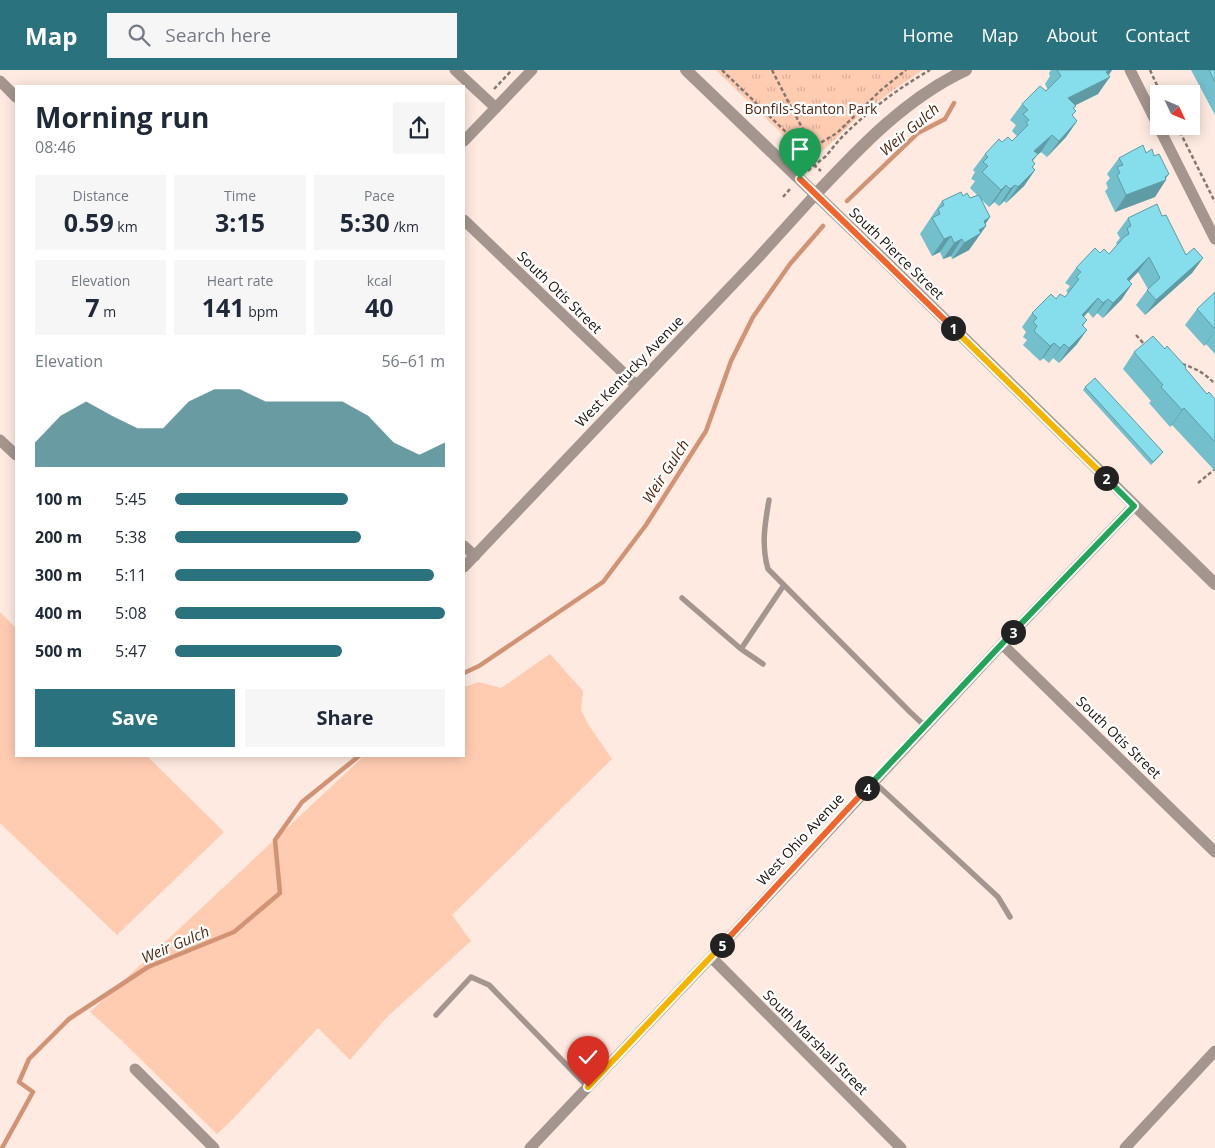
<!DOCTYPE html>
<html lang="en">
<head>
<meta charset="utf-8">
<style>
  :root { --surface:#fff; --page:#f6f6f7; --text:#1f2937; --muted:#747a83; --accent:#2a727d }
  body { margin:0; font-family:"Open Sans",sans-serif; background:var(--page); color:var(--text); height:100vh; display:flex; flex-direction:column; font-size:19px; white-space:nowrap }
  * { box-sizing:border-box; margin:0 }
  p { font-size:16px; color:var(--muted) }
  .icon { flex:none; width:28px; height:28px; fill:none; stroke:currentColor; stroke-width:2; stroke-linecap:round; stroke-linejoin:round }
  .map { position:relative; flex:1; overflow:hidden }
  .drawer { position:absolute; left:15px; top:15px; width:450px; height:672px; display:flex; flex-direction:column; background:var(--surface); border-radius:0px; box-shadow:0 2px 12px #0003 }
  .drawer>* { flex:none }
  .needle { width:32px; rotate:134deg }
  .fabs { position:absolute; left:1150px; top:15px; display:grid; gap:10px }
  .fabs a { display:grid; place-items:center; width:50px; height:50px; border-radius:0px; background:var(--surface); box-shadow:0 2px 12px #0003; font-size:25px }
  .pin { position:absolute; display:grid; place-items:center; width:42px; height:42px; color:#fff; margin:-51px -21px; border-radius:50% 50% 50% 0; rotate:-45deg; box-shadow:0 0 5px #0007 }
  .pin .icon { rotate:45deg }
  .km { position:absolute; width:25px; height:25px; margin:-12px; border-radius:50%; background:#222; color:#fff; font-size:14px; line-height:25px; text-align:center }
  .round { display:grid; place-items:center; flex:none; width:52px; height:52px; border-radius:0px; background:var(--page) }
  .head { display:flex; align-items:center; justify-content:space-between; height:85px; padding:0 20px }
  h1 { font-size:28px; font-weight:700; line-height:38px }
  .figures { display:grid; grid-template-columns:repeat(3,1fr); gap:8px; height:85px; padding:5px 20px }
  .figures div { display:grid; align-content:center; border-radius:0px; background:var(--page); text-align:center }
  .figures b { font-size:25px; font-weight:700 }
  .figures small { font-size:14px; font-weight:400 }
  .figures p { font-size:14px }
  .chart { height:140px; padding:10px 20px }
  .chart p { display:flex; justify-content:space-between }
  .chart svg { width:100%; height:90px; margin-top:5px; fill:var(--accent); opacity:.7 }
  .primary-button { display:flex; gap:10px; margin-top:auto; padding:10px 20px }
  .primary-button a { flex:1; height:58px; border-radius:0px; background:var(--accent); color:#fff; font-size:20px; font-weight:700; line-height:58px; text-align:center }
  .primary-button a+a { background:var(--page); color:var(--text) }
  ul { padding:0 20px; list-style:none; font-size:16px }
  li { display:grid; grid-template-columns:80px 60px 1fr; align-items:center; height:38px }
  li i { height:12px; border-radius:6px; background:var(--accent) }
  header { display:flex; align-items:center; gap:30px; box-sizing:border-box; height:70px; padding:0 25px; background:var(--accent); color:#fff }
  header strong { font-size:24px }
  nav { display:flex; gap:28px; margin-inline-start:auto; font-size:18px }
  .search { width:350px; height:45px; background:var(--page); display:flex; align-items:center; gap:12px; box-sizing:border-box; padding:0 18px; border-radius:0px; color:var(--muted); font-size:19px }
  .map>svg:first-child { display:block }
  .green { fill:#ffccb2 }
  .park { fill:url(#park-tufts) }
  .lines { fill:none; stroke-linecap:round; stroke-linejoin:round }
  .stream { stroke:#d19374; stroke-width:4.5 }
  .path { stroke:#86776f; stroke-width:2.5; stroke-dasharray:4 2.5; stroke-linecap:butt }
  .service { stroke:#a4968f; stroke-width:5.5 }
  .minor { stroke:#a4968f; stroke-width:11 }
  .tertiary { stroke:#a4968f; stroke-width:12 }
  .wall { fill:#73bfcb }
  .shaded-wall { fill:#5e9ba5 }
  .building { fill:#86deec; stroke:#5e9ba5 }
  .split-1-casing { stroke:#fff; stroke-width:10 }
  .split-2-casing { stroke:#fff; stroke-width:10 }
  .split-3-casing { stroke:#fff; stroke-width:10 }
  .split-4-casing { stroke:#fff; stroke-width:10 }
  .split-5-casing { stroke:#fff; stroke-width:10 }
  .split-6-casing { stroke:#fff; stroke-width:10 }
  .split-1 { stroke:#f0652b; stroke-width:6 }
  .split-2 { stroke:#f5b400; stroke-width:6 }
  .split-3 { stroke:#22a559; stroke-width:6 }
  .split-4 { stroke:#22a559; stroke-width:6 }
  .split-5 { stroke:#f0652b; stroke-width:6 }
  .split-6 { stroke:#f5b400; stroke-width:6 }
  .labels { text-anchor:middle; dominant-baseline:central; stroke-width:4.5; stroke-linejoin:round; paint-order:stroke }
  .park-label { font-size:14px; fill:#512811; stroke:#fff }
  .street-label { font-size:14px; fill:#1d120c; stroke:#fff }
  .water-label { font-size:15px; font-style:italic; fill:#502710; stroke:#fff }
</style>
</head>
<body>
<header>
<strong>Map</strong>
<div class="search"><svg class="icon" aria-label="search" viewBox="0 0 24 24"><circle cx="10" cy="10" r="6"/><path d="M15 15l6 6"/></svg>Search here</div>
<nav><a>Home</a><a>Map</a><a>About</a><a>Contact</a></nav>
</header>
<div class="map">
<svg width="1215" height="1078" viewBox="0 0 1215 1078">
  <defs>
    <pattern id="park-tufts" width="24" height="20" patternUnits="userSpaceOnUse" patternTransform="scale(1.25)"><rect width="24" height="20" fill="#ffccb2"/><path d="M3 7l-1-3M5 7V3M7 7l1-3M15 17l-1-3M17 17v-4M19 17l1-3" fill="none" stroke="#daae98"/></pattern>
  </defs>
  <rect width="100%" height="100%" fill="#feeae0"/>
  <path class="green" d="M0,542L16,558V686H147L224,762L117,865L0,753Z
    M550,584L583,621L581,640L588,654L612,689L452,845L471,871L387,947L350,990L318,958L230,1052L217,1064L119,968L90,942L364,686H464V617L479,612L501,618Z"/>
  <path class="park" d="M716,0H923L892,21L857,48L811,92Z"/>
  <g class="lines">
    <path class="stream" d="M847,131L918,63L945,49L954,33
      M464,603L479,596L603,512L646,455L706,361L731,291L753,247L790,194L823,156
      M2,1078L33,1022L19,1012L29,989L69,949L148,897L234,862L280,823L275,770L302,732L359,686"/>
    <path class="path" d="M722,0L788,64L808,78
      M772,0L791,37L806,65L814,95L821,101
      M1150,0L1161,24
      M494,19L512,0
      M1177,56L1215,132
      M810,79L837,63L881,20L906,0
      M808,101C814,95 820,91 826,86C832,79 837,72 844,65C869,40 899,18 930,0
      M783,127L790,119
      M1136,265L1145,275
      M1182,294C1195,298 1206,304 1215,314
      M1198,413L1215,399"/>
    <path class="service" d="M769,430C765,453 761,476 768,499L910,642L925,656
      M682,528L741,579
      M763,594L741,579L784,515
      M874,712L998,827L1010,847
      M436,945L471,907L489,915L588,1017"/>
    <path class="minor" d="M455,0L496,38
      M1130,0L1215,169
      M0,11L16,27
      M464,71L532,0
      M464,150L636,315
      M0,370L16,385
      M464,476L475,486
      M464,497L757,189L815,125
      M1002,574L1215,782
      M711,887L901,1078
      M135,999L214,1078
      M530,1078L711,887L1002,574L1134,436
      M1125,1078L1215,981"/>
    <path class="tertiary" d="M686,0L884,190L1215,514
      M815,125C860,77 906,28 966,0"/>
  </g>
  <path class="wall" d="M1051,0H1112L1098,24L1075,35L1074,39L1076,41L1072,46L1077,51L1066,67L1047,87L1041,82L1038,84L1033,91V97L1035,100L1024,116L1006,133L1004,131L999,136L994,132L989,137L981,129L990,147L985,154L986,156L969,180L952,189L951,186L943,189L940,182L932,186L920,164L942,131L963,126L970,128L977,125L970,118L975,111L971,109L975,102L973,100L985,84L1002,72L1012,71L1015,69L1017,66L1012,61L1016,55L1010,50L1022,34L1048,20L1045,14L1050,6L1049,3Z
    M1191,0H1215V45Z
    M1146,83L1154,86L1166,109L1155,127L1115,142L1105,121L1108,118L1106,113L1110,108L1107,104L1119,88Z
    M1162,146L1186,185L1203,188L1192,203L1145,245L1136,235L1148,219L1138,202L1129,211L1122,229L1103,248L1097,243L1093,248L1088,242L1084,247L1087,250L1083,256L1077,274L1059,293L1053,288L1049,293L1043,288L1040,291L1023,275L1027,270L1023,267L1026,262L1022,257L1032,243L1056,229L1065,227L1068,223L1066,221L1070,216L1065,213L1076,198L1100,183L1109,184L1117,175L1116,173L1120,168L1117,163L1128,148Z
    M1215,222V284L1206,274L1204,276L1185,255L1197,239Z
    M1165,279L1185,299L1207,324L1215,329V401L1172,355L1170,357L1149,333L1151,331L1123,299L1134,282Z
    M1085,317L1161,385L1151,395L1083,320Z"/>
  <path class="shaded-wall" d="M1109,0H1112L1105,9L1110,7L1098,24L1056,45L1068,28Z
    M1077,51L1066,67L1047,87L1059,71Z
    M1052,65L1041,82L1023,97L1034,81Z
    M1035,100L1024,116L1006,133L1018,117Z
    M1169,104L1164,111L1166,110L1155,127L1115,142L1126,125L1165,107Z
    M1006,115L994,132L989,137L1001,120Z
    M1015,115L1004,131L999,136L1010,119Z
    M990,147L983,158L986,156L969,180L952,189L964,173L984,151Z
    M951,166L940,182L932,186L944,169Z
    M962,169L951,186L943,189L954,173Z
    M1149,187L1138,202L1117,224L1127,209Z
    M1203,188L1192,203L1145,245L1156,230Z
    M1132,214L1122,229L1103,248L1113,233Z
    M1098,228L1088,242L1071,259L1082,245Z
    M1108,229L1097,243L1093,248L1103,233Z
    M1087,260L1077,274L1059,293L1069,278Z
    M1215,260L1206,274L1204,276Z
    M1054,273L1043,288L1040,291L1050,276Z
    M1064,274L1053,288L1049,293L1060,278Z
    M1184,338L1172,355L1170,357L1182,340Z"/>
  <path class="building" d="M1057,0H1109L1106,2L1110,7L1068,28L1076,36L1073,38L1076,41L1072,45L1077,51L1059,71L1052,65L1034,81L1038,84L1032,90L1035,94L1032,97L1035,100L1018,117L1015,115L1010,119L1006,115L1001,120L982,102L988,96L983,92L988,87L985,84L999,69L1002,72L1008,67L1012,71L1028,55L1026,52L1029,50L1023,44L1028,40L1022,34L1040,16L1046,21L1061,6Z
    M1209,0H1215V12Z
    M1143,75L1146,83L1152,79L1154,86L1159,84L1169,104L1165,107L1166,110L1126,125L1117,105L1120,103L1117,97L1123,95L1119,88Z
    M961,122L963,126L967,123L970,128L979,125L990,147L984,151L986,156L979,160L981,163L964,173L962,169L954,173L951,166L944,169L932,148L940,144L938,139L944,135L942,131Z
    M1157,134L1162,146L1166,145L1186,185L1194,178L1203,188L1156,230L1147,220L1160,208L1149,187L1127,209L1132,214L1113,233L1108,229L1103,233L1098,228L1082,245L1087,250L1082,255L1087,260L1069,278L1064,274L1060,278L1054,273L1050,276L1034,261L1037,256L1033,252L1037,248L1032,243L1051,224L1056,229L1060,224L1065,227L1079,209L1076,207L1081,202L1076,198L1095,178L1100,183L1104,179L1109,184L1124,167L1129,164L1127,158L1131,156L1128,148Z
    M1215,222V259L1197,239Z
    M1153,266L1165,279L1167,276L1186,297L1185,298L1207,324L1209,322L1215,329V372L1184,338L1182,340L1161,317L1163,315L1134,282Z
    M1095,308L1163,382L1153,392L1085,317Z"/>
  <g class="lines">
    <g class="split-1-casing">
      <path id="split-1" d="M800,109L953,258"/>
    </g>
    <g class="split-2-casing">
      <path id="split-2" d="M953,258L1106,408"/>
    </g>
    <g class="split-3-casing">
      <path id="split-3" d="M1013,562L1134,436L1106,408"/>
    </g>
    <g class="split-4-casing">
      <path id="split-4" d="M867,718L1013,562"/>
    </g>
    <g class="split-5-casing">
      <path id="split-5" d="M722,875L867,718"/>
    </g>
    <g class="split-6-casing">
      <path id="split-6" d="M588,1017L722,875"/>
    </g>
    <use href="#split-1" class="split-1"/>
    <use href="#split-2" class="split-2"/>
    <use href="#split-3" class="split-3"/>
    <use href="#split-4" class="split-4"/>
    <use href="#split-5" class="split-5"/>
    <use href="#split-6" class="split-6"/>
  </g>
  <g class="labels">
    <g class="park-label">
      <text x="811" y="38">Bonfils-Stanton Park</text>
    </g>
    <g class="street-label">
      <text transform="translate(897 183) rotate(44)">South Pierce Street</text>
      <text transform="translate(560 222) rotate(44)">South Otis Street</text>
      <text transform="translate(629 301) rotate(-46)">West Kentucky Avenue</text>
      <text transform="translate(1119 667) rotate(44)">South Otis Street</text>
      <text transform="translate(800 769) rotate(-47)">West Ohio Avenue</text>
      <text transform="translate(816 972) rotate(45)">South Marshall Street</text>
    </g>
    <g class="water-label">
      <text transform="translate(909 59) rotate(-40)">Weir Gulch</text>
      <text transform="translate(665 401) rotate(-57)">Weir Gulch</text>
      <text transform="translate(175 874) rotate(-23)">Weir Gulch</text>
    </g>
  </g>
</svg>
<div class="fabs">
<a><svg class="needle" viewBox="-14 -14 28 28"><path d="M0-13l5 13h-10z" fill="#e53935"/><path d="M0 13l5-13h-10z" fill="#747a83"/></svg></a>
</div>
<div class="pin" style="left:800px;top:109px;background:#1e9e55"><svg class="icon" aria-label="arrive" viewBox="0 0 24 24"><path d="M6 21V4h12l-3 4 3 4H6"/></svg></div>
<div class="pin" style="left:588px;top:1017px;background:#d93025"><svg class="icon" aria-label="check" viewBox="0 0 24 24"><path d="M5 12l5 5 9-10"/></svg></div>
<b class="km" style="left:953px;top:258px">1</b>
<b class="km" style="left:1106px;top:408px">2</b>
<b class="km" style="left:1013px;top:562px">3</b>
<b class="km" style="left:867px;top:718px">4</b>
<b class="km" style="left:722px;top:875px">5</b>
<section class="drawer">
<div class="head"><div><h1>Morning run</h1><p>08:46</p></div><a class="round"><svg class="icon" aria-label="share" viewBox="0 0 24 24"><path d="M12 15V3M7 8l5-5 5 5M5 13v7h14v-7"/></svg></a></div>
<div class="figures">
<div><p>Distance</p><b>0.59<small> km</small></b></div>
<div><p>Time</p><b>3:15</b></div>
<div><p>Pace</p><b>5:30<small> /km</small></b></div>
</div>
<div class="figures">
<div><p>Elevation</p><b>7<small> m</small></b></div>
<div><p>Heart rate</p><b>141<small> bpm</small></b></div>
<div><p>kcal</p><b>40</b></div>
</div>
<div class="chart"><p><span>Elevation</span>56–61 m</p>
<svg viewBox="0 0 160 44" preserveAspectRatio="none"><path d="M0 44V32L10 19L20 12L30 19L40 25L50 25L60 12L70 6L80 6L90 12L100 12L110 12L120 12L130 19L140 32L150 38L160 32V44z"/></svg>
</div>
<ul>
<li><b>100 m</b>5:45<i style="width:64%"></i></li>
<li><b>200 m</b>5:38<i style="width:69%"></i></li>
<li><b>300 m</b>5:11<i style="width:96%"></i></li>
<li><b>400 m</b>5:08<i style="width:100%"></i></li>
<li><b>500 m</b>5:47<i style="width:62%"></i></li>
</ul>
<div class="primary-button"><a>Save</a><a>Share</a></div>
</section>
</div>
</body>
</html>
